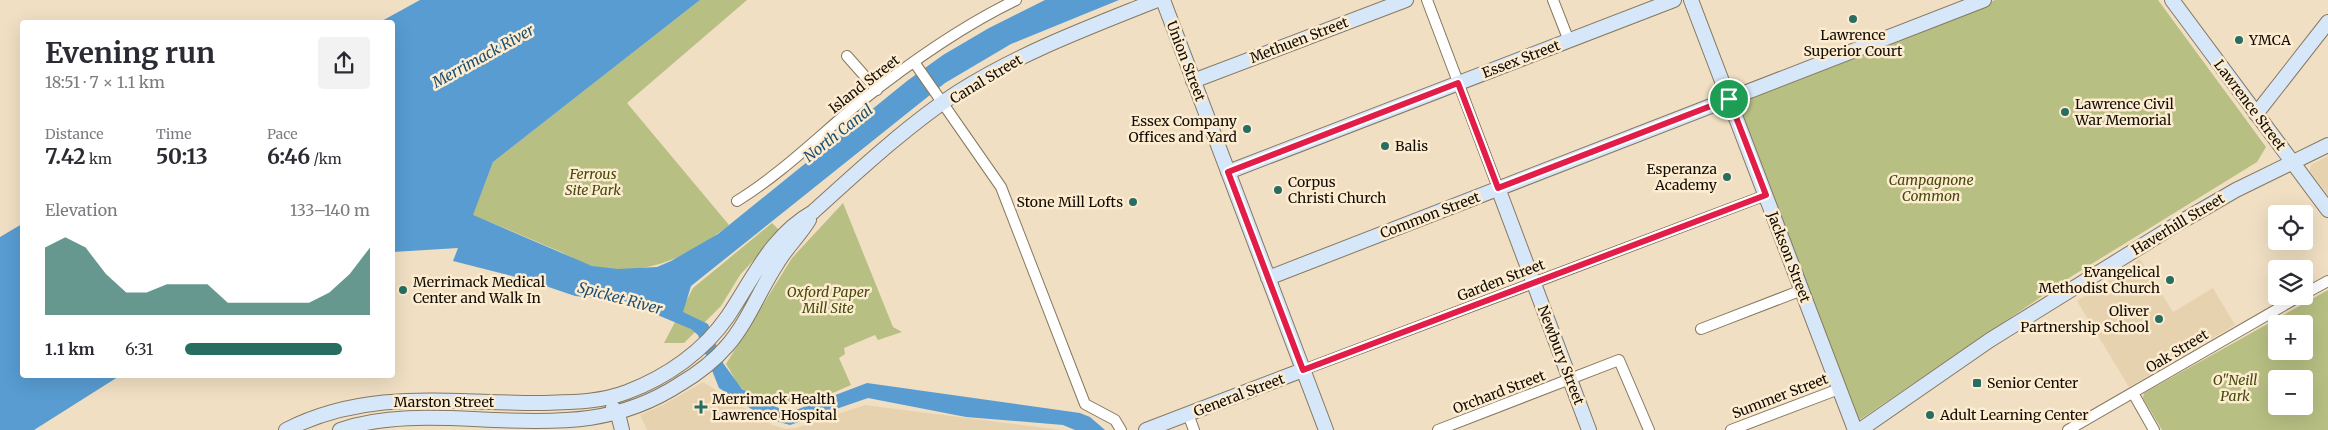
<!DOCTYPE html>
<html lang="en">
<head>
<meta charset="utf-8">
<style>
  :root { --surface:#fff; --page:#f2f2f3; --text:#2b2b33; --muted:#7c7c81; --accent:#286d61 }
  body { margin:0; font-family:Merriweather,serif; background:var(--page); color:var(--text); height:100vh; display:flex; flex-direction:column; font-size:19px; white-space:nowrap }
  * { box-sizing:border-box; margin:0 }
  p { font-size:16px; color:var(--muted) }
  .icon { flex:none; width:28px; height:28px; fill:none; stroke:currentColor; stroke-width:2; stroke-linecap:round; stroke-linejoin:round }
  .map { position:relative; flex:1; overflow:hidden }
  .sheet { position:absolute; left:20px; top:20px; width:375px; height:358px; display:flex; flex-direction:column; background:var(--surface); border-radius:5px; box-shadow:0 5px 20px #0002 }
  .sheet>* { flex:none }
  .controls { position:absolute; left:2268px; top:205px; display:grid; gap:10px }
  .controls a { display:grid; place-items:center; width:45px; height:45px; border-radius:5px; background:var(--surface); box-shadow:0 5px 20px #0002; font-size:25px }
  .pin { position:absolute; display:grid; place-items:center; width:42px; height:42px; color:#fff; margin:-21px; border:2px solid #fff; border-radius:50%; box-shadow:0 1px 5px #0007 }
  .round { display:grid; place-items:center; flex:none; width:52px; height:52px; border-radius:5px; background:var(--page) }
  .summary { display:flex; align-items:center; justify-content:space-between; height:85px; padding:0 25px }
  h1 { font-size:28px; font-weight:700; line-height:38px }
  .metrics { display:grid; grid-template-columns:repeat(3,1fr); gap:8px; height:85px; padding:5px 25px }
  .metrics div { display:grid; align-content:center }
  .metrics b { font-size:21px; font-weight:700 }
  .metrics small { font-size:14px; font-weight:400 }
  .metrics p { font-size:14px }
  .chart { height:140px; padding:10px 25px }
  .chart p { display:flex; justify-content:space-between }
  .chart svg { width:100%; height:90px; margin-top:5px; fill:var(--accent); opacity:.7 }
  ul { padding:0 25px; list-style:none; font-size:16px }
  li { display:grid; grid-template-columns:80px 60px 1fr; align-items:center; height:38px }
  li i { height:12px; border-radius:6px; background:var(--accent) }
  .map>svg:first-child { display:block }
  .built { fill:#e7d2af }
  .green { fill:#b7bf83; fill-rule:evenodd }
  .water { fill:#589cd1 }
  .lines { fill:none; stroke-linecap:round; stroke-linejoin:round }
  .street-casing { stroke:#87785e; stroke-width:12 }
  .secondary-casing { stroke:#87785e; stroke-width:16 }
  .street { stroke:#fff; stroke-width:10 }
  .secondary { stroke:#d7e7fa; stroke-width:14 }
  .route-casing { stroke:#fff; stroke-width:10 }
  .route { stroke:#e11d48; stroke-width:6 }
  .poi-dot { fill:#286d61; stroke:#fdecd0; stroke-width:2 }
  .labels { text-anchor:middle; dominant-baseline:central; stroke-width:5; stroke-linejoin:round; paint-order:stroke }
  .poi-label { font-size:14px; fill:#110c04; stroke:#fdecd0; text-anchor:start }
  .street-label { font-size:14px; fill:#110c04; stroke:#fdecd0 }
  .park-label { font-size:14px; font-style:italic; fill:#43490a; stroke:#fdecd0 }
  .water-label { font-size:15px; font-style:italic; fill:#1b4e72; stroke:#fdecd0 }
</style>
</head>
<body>
<div class="map">
<svg width="2328" height="430" viewBox="0 0 2328 430">
  <rect width="100%" height="100%" fill="#f0dfc3"/>
  <path class="built" d="M2328,156V195L2310,171L2311,165Z
    M2140,259L2173,312L2213,288L2235,325L2129,387L2077,301Z
    M703,382L772,425L786,429L796,428L865,405L1062,430H647L640,415L663,405Z"/>
  <path class="green" d="M700,0H747L627,103L729,225C691,256 643,279 592,266C581,263 571,257 561,252C532,240 503,226 472,216L493,162Z
    M1995,0H2158L2266,147L2257,162L2072,276L1855,423L1736,102Z
    M843,203L893,327L902,332L878,340L875,335L844,348L845,354L839,358L851,385C819,399 791,412 757,397C750,394 743,390 738,384C734,378 730,370 726,364L792,258Z
    M772,223L780,231L740,275L721,306L684,343H664L693,288Z
    M2328,290V430H2162L2143,398L2144,393ZM2276,324H2304V351H2276ZM2276,379H2304V406H2276Z"/>
  <path class="water" d="M420,0H700L493,162L473,215L592,266L618,269L657,267L671,261L718,234L907,81L943,55L989,28L1045,0H1119L1011,44L945,83L691,286L683,312L708,324L723,363L742,389L788,413L867,383L1080,413L1090,417L1105,430H1075L1063,425L966,417L868,398L790,425L765,418L719,388L698,335L691,329L624,301L575,296L531,281L453,261L458,248L393,252L392,22H380Z
    M22,224V375H121L34,430H0V237Z"/>
  <g class="lines">
    <g class="street-casing">
      <path id="street" d="M1427,0L1498,188
        M1553,0L1569,41
        M847,56L877,90
        M914,62L1001,187L1085,404L1115,420L1121,430
        M737,201C781,174 819,136 859,103C908,64 960,27 1016,0
        M2304,294L2328,281
        M1701,329L1802,290
        M1303,370L1766,195
        M2133,393L2154,430
        M1188,414L1194,430
        M1438,430L1619,360L1649,430
        M1731,430L1839,389
        M2068,430L2300,296"/>
    </g>
    <g class="secondary-casing">
      <path id="secondary" d="M1163,0L1326,430
        M1691,0L1855,430
        M2172,0L2328,210
        M1193,81L1406,0
        M2256,114L2328,22
        M1228,172L1674,0
        M1498,188L1589,430
        M1268,278L1984,0
        M613,408L618,414L622,430
        M286,430C368,388 450,403 538,403C569,402 598,403 627,392C667,377 704,351 728,316C754,277 771,236 813,212C856,173 911,122 960,91C1022,52 1090,27 1157,0
        M340,430C388,413 445,418 495,420C563,423 620,423 680,384C697,374 714,361 727,346C748,322 760,289 778,262C787,247 800,235 809,220
        M1146,430L1303,370
        M1860,430L1990,340L2177,224L2236,190L2328,145"/>
    </g>
    <use href="#street" class="street"/>
    <use href="#secondary" class="secondary"/>
  </g>
  <g class="lines">
    <g class="route-casing">
      <path id="route" d="M1458,83L1498,188L1729,99L1766,195L1303,370L1228,172Z"/>
    </g>
    <use href="#route" class="route"/>
  </g>
  <g class="poi-dot">
    <circle cx="1853" cy="19" r="5"/>
    <circle cx="2239" cy="40" r="5"/>
    <circle cx="2065" cy="112" r="5"/>
    <circle cx="1247" cy="129" r="5"/>
    <circle cx="1385" cy="146" r="5"/>
    <circle cx="1727" cy="177" r="5"/>
    <circle cx="1278" cy="190" r="5"/>
    <circle cx="1133" cy="202" r="5"/>
    <circle cx="2170" cy="280" r="5"/>
    <circle cx="403" cy="290" r="5"/>
    <circle cx="2159" cy="319" r="5"/>
    <rect x="1972" y="378" width="10" height="10" rx="2.5"/>
    <path d="M698.5 399.5h5v5h5v5h-5v5h-5v-5h-5v-5h5z"/>
    <circle cx="1930" cy="415" r="5"/>
  </g>
  <g class="labels">
    <g class="poi-label">
      <text x="1853" y="35" text-anchor="middle">Lawrence<tspan x="1853" dy="16">Superior Court</tspan></text>
      <text x="2249" y="40">YMCA</text>
      <text x="2075" y="104">Lawrence Civil<tspan x="2075" dy="16">War Memorial</tspan></text>
      <text x="1237" y="121" text-anchor="end">Essex Company<tspan x="1237" dy="16">Offices and Yard</tspan></text>
      <text x="1395" y="146">Balis</text>
      <text x="1717" y="169" text-anchor="end">Esperanza<tspan x="1717" dy="16">Academy</tspan></text>
      <text x="1288" y="182">Corpus<tspan x="1288" dy="16">Christi Church</tspan></text>
      <text x="1123" y="202" text-anchor="end">Stone Mill Lofts</text>
      <text x="2160" y="272" text-anchor="end">Evangelical<tspan x="2160" dy="16">Methodist Church</tspan></text>
      <text x="413" y="282">Merrimack Medical<tspan x="413" dy="16">Center and Walk In</tspan></text>
      <text x="2149" y="311" text-anchor="end">Oliver<tspan x="2149" dy="16">Partnership School</tspan></text>
      <text x="1987" y="383">Senior Center</text>
      <text x="712" y="399">Merrimack Health<tspan x="712" dy="16">Lawrence Hospital</tspan></text>
      <text x="1940" y="415">Adult Learning Center</text>
    </g>
    <g class="street-label">
      <text transform="translate(1299 40) rotate(-21)">Methuen Street</text>
      <text transform="translate(1521 59) rotate(-21)">Essex Street</text>
      <text transform="translate(1186 61) rotate(69)">Union Street</text>
      <text transform="translate(986 79) rotate(-31)">Canal Street</text>
      <text transform="translate(864 84) rotate(-38)">Island Street</text>
      <text transform="translate(2250 105) rotate(53)">Lawrence Street</text>
      <text transform="translate(1430 215) rotate(-21)">Common Street</text>
      <text transform="translate(2178 224) rotate(-31)">Haverhill Street</text>
      <text transform="translate(1789 257) rotate(69)">Jackson Street</text>
      <text transform="translate(1501 280) rotate(-21)">Garden Street</text>
      <text transform="translate(2177 351) rotate(-31)">Oak Street</text>
      <text transform="translate(1561 355) rotate(69)">Newbury Street</text>
      <text transform="translate(1499 392) rotate(-21)">Orchard Street</text>
      <text transform="translate(1239 395) rotate(-21)">General Street</text>
      <text transform="translate(1780 396) rotate(-21)">Summer Street</text>
      <text x="444" y="402">Marston Street</text>
    </g>
    <g class="park-label">
      <text x="593" y="174">Ferrous<tspan x="593" dy="16">Site Park</tspan></text>
      <text x="1931" y="180">Campagnone<tspan x="1931" dy="16">Common</tspan></text>
      <text x="828" y="292">Oxford Paper<tspan x="828" dy="16">Mill Site</tspan></text>
      <text x="2235" y="380">O"Neill<tspan x="2235" dy="16">Park</tspan></text>
    </g>
    <g class="water-label">
      <text transform="translate(483 56) rotate(-29)">Merrimack River</text>
      <text transform="translate(838 133) rotate(-38)">North Canal</text>
      <text transform="translate(620 298) rotate(15)">Spicket River</text>
    </g>
  </g>
</svg>
<div class="controls">
<a><svg class="icon" aria-label="locate" viewBox="0 0 24 24"><circle cx="12" cy="12" r="6"/><path d="M12 2v4M12 18v4M2 12h4M18 12h4"/></svg></a>
<a><svg class="icon" aria-label="layers" viewBox="0 0 24 24"><path d="M12 4l9 5-9 5-9-5zM3 14l9 5 9-5"/></svg></a>
<a>+</a>
<a>−</a>
</div>
<div class="pin" style="left:1729px;top:99px;background:#1e9e55"><svg class="icon" aria-label="arrive" viewBox="0 0 24 24"><path d="M6 21V4h12l-3 4 3 4H6"/></svg></div>
<section class="sheet">
<div class="summary"><div><h1>Evening run</h1><p>18:51 · 7 × 1.1 km</p></div><a class="round"><svg class="icon" aria-label="share" viewBox="0 0 24 24"><path d="M12 15V3M7 8l5-5 5 5M5 13v7h14v-7"/></svg></a></div>
<div class="metrics">
<div><p>Distance</p><b>7.42<small> km</small></b></div>
<div><p>Time</p><b>50:13</b></div>
<div><p>Pace</p><b>6:46<small> /km</small></b></div>
</div>
<div class="chart"><p><span>Elevation</span>133–140 m</p>
<svg viewBox="0 0 160 44" preserveAspectRatio="none"><path d="M0 44V11L10 6L20 11L30 24L40 33L50 33L60 29L70 29L80 29L90 38L100 38L110 38L120 38L130 38L140 33L150 24L160 11V44z"/></svg>
</div>
<ul>
<li><b>1.1 km</b>6:31<i style="width:85%"></i></li>
</ul>
</section>
</div>
</body>
</html>
